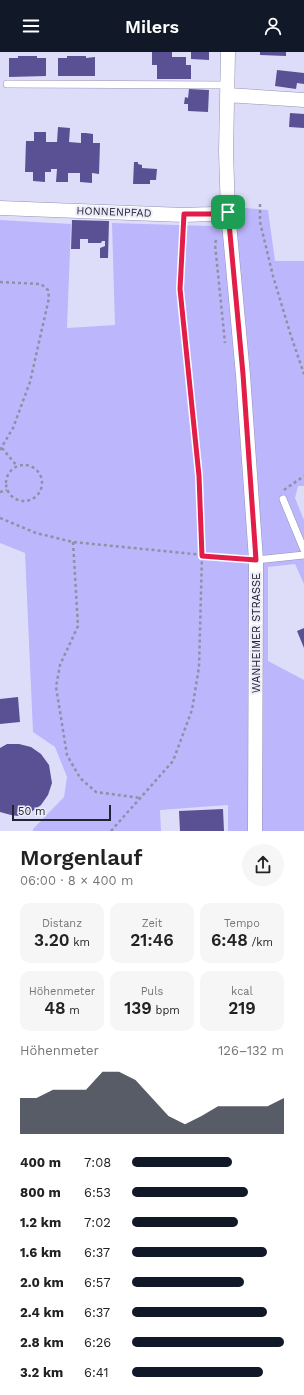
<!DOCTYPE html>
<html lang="de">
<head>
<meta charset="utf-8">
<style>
  :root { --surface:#fff; --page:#f6f6f6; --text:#222; --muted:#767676; --accent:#111827 }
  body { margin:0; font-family:"Work Sans",sans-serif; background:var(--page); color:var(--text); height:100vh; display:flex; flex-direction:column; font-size:15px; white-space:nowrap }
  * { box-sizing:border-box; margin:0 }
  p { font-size:13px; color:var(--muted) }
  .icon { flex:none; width:22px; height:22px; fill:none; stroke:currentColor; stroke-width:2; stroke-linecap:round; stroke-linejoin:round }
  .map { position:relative; height:779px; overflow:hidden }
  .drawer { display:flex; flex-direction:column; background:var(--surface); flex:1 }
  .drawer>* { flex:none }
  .scale { position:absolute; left:12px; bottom:10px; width:99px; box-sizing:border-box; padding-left:4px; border:2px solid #242331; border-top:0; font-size:11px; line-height:14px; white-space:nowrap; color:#242331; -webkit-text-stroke:3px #ececfa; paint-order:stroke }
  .pin { position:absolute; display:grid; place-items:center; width:34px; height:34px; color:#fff; margin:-17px; border-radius:8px; box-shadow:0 2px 6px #0006 }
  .round { display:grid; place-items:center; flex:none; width:42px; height:42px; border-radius:21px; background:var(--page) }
  .headline { display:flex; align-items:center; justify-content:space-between; height:68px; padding:0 20px }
  h1 { font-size:22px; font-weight:600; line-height:30px }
  .stats { display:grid; grid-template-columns:repeat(3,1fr); gap:6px; height:68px; padding:4px 20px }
  .stats div { display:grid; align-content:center; border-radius:10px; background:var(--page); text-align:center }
  .stats b { font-size:17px; font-weight:600 }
  .stats small { font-size:11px; font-weight:400 }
  .stats p { font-size:11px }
  .chart { height:112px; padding:8px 20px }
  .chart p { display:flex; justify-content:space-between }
  .chart svg { width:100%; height:72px; margin-top:4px; fill:var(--accent); opacity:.7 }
  ul { padding:0 20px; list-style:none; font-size:13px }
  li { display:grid; grid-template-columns:64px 48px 1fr; align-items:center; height:30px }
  li i { height:10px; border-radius:5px; background:var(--accent) }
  header { display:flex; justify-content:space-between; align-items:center; height:52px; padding:0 20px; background:var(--accent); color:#fff; font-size:18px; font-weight:600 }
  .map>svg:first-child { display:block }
  .green { fill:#bcb6fd }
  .building { fill:#5a5194 }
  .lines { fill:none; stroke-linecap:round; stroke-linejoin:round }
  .lane-casing { stroke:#9492b3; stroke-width:8 }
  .street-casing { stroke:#9492b3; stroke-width:15 }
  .path { stroke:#908fa5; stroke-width:2.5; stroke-dasharray:3 3; stroke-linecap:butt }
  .lane { stroke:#fff; stroke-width:7 }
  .street { stroke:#fff; stroke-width:14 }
  .route-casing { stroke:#fff; stroke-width:8 }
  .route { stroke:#e11d48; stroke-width:5 }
  .labels { text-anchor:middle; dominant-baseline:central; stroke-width:4; stroke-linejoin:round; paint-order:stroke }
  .street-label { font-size:11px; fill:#242331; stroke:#ececfa }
</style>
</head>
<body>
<header><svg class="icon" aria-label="menu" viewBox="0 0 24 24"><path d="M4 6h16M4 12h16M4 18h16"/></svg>Milers<svg class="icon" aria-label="person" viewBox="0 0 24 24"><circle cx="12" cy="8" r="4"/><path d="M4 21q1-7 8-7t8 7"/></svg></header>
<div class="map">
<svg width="304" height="779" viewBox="0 0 304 779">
  <rect width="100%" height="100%" fill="#deddf9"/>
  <path class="green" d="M245,156L268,158L275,209H304V434H298L295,446L304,468V532L295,512L268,515V609L304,628V779H228V753L160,758L161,779H33V777L64,745L67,725L55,695L33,680L25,501L0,491V168L71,172L67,276L115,273L112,171L243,175Z"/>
  <path class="building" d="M152,0H172V5H186V13H191V27H157V13H152Z
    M191,0H209V8L191,7Z
    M260,0H286V4L260,3Z
    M18,4H37V6H46V24L9,25V6H18Z
    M67,4H86V6L95,5V24H58V6H67Z
    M277,18L304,21V32L297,31L296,37L275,34Z
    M189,37L209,38L208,60L188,59V52H184L185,45L188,46Z
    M290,61L304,62V76L289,75Z
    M58,75L70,76L69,90L81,91V81H86L93,82V91H100L99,122L92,121V131L80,130V121H68V130H56L57,117H51V120H45V130L33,129V120H25L26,89H34V80H46V90H57Z
    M134,110H138V112L142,113V116L157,117L156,128H150V132H133Z
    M72,168L109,169L108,206H100V196L105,194V189H102L101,191H88V187H80V197H71Z
    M304,576V596L297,579Z
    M18,645L20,670L0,672V647Z
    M7,692H19L31,695L41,702L49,713L52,731L48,743L41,753L31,760L18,764L11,763L0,760V696Z
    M223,757L224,779H180L179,759Z"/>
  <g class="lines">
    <g class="lane-casing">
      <path id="lane" d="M7,32L228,33
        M283,447L304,498
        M256,508L304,503"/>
    </g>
    <g class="street-casing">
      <path id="street" d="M228,0L226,100L228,160L243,323L256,508L255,779
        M227,43L304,48
        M0,156L184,163L210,162L228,160"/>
    </g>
    <path class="path" d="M260,152V170L273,224L291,284L304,322
      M216,188L215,192L225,291
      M0,230L41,232L48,238L49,246L30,330L13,376L0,398
      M2,396L17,414
      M6 431a18 18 0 1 1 36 0a18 18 0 1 1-36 0Z
      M284,438L304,424
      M0,440L7,438
      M0,466L36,481L73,490L244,507
      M73,490L78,574L60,613L56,635L67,703L80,726L96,740L141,746
      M111,779L173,709L192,658L199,615L202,504L199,424L180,237L183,175"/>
    <use href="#lane" class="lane"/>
    <use href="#street" class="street"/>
  </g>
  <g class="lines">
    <g class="route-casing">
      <path id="route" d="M228,160L243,322L256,508L202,504L199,424L180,237L184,162H210Z"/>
    </g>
    <use href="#route" class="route"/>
  </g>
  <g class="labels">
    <g class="street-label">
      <text transform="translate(114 160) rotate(2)">HONNENPFAD</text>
      <text transform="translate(256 581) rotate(-90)">WANHEIMER STRASSE</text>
    </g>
  </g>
</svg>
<div class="scale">50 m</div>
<div class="pin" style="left:228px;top:160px;background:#1e9e55"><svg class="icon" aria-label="arrive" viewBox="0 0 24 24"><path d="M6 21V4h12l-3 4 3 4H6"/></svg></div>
</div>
<section class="drawer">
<div class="headline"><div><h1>Morgenlauf</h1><p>06:00 · 8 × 400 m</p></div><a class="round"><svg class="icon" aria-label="share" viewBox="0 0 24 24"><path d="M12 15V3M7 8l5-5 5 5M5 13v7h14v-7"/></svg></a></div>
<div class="stats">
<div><p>Distanz</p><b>3.20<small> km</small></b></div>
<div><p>Zeit</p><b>21:46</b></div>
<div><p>Tempo</p><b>6:48<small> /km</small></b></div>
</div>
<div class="stats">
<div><p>Höhenmeter</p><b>48<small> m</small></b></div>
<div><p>Puls</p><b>139<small> bpm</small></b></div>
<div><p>kcal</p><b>219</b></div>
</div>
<div class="chart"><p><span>Höhenmeter</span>126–132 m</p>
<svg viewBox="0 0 160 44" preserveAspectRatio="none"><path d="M0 44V22L10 22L20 17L30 17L40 17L50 6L60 6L70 11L80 22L90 33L100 38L110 33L120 27L130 27L140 27L150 27L160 22V44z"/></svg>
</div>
<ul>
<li><b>400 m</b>7:08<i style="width:66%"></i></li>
<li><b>800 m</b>6:53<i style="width:76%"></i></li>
<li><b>1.2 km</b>7:02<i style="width:70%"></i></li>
<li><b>1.6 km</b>6:37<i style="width:89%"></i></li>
<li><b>2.0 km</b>6:57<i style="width:74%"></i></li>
<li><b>2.4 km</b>6:37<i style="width:89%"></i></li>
<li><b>2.8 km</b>6:26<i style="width:100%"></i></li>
<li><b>3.2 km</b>6:41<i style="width:86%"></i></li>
</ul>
</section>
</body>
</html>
